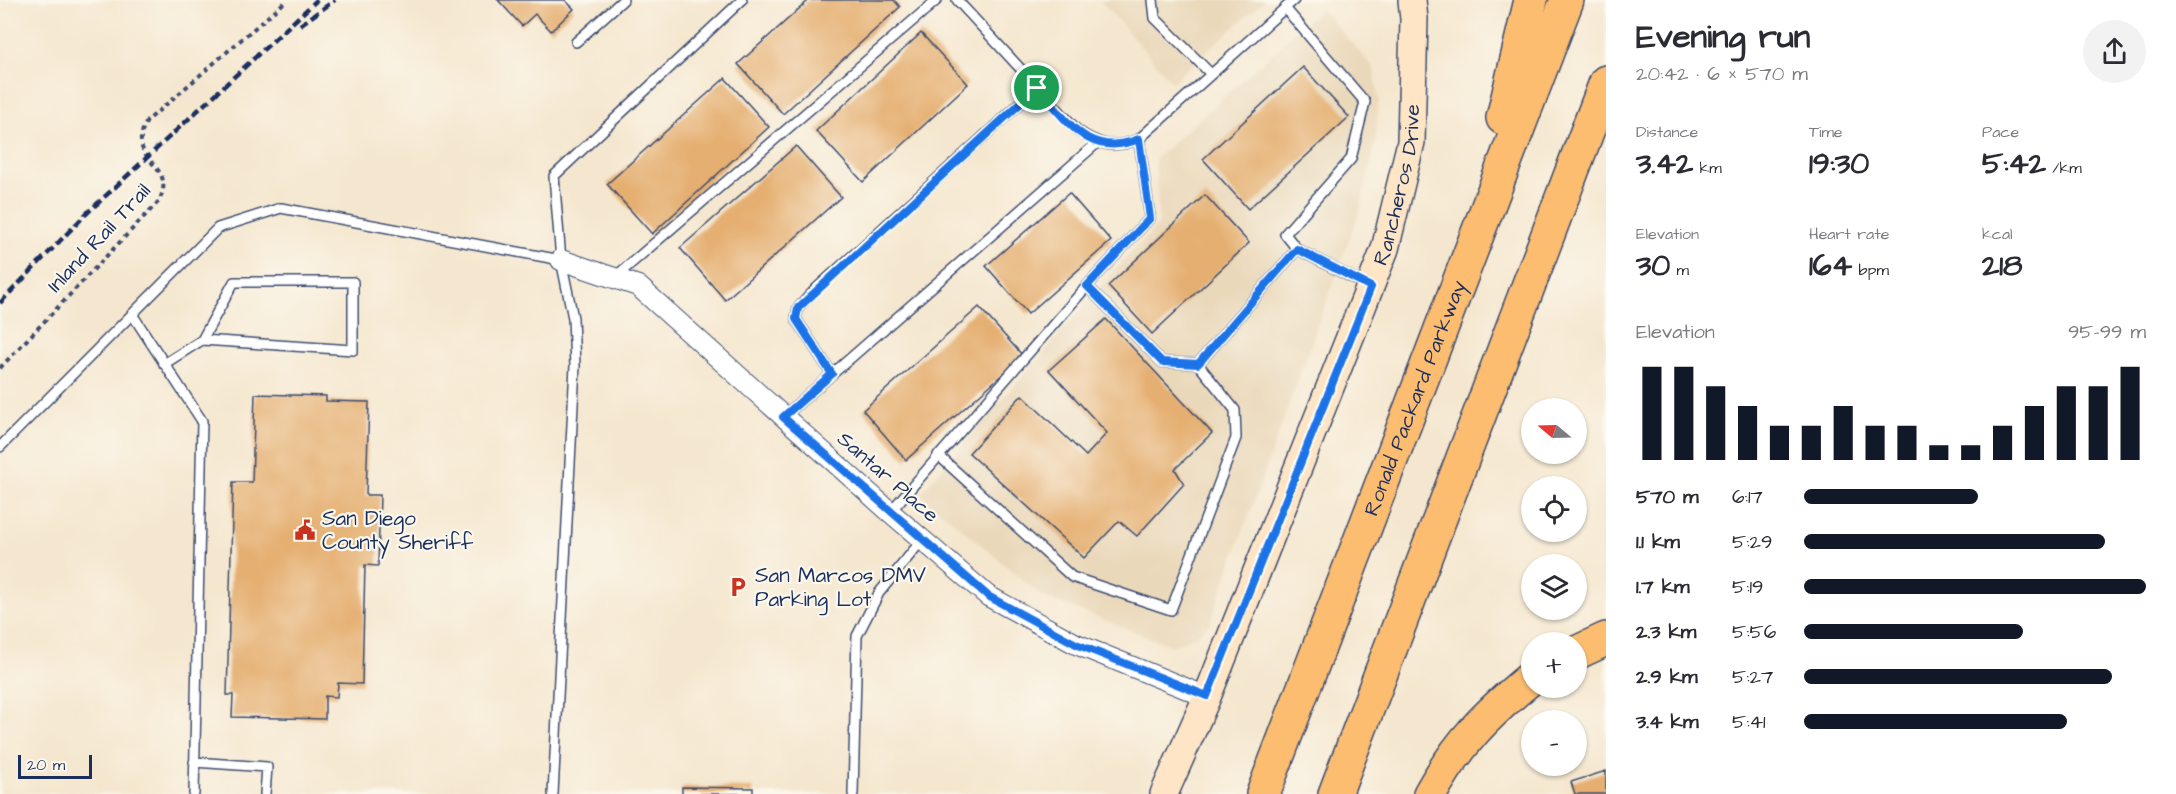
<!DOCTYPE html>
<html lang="en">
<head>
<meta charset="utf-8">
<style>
  :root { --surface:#fff; --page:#f2f2f3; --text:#2b2b33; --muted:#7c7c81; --accent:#111827 }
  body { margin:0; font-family:"Architects Daughter",sans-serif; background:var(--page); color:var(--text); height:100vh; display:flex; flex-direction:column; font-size:22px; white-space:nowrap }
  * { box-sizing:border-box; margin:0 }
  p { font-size:20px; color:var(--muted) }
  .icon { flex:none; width:33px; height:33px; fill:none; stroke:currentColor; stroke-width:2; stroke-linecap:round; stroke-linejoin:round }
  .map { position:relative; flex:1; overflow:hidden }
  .side { display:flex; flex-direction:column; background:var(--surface); width:570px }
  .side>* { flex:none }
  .needle { width:39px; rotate:289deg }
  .tools { position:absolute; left:1521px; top:398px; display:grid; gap:12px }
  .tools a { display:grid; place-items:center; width:66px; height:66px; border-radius:50%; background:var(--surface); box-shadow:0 2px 4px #0004; font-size:30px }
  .scale { position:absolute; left:18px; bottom:15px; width:74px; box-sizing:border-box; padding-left:6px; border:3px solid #1b2f5e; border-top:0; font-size:16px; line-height:21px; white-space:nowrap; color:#1b2f5e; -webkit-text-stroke:4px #fbf7ec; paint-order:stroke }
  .pin { position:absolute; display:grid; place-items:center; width:51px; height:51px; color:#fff; margin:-26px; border:3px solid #fff; border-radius:50%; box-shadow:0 2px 6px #0007 }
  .round { display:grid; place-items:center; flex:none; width:63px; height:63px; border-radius:32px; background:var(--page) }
  .head { display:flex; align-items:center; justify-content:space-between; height:102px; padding:0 30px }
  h1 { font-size:33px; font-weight:800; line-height:45px }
  .stats { display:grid; grid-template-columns:repeat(3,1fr); gap:9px; height:102px; padding:6px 30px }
  .stats div { display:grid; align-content:center }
  .stats b { font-size:30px; font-weight:800 }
  .stats small { font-size:16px; font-weight:400 }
  .stats p { font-size:16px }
  .chart { height:168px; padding:12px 30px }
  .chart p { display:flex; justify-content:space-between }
  .chart svg { width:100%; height:108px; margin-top:6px; stroke:var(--accent); stroke-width:6 }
  ul { padding:0 30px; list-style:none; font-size:20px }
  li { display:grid; grid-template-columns:96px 72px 1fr; align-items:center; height:45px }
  li i { height:15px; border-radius:8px; background:var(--accent) }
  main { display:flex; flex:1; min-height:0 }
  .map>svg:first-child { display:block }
  .built { fill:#ead8ba }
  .building { fill:#e5af71 }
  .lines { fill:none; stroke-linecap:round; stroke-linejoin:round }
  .lane-casing { stroke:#3c4b6f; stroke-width:12 }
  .street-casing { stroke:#3c4b6f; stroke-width:22 }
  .secondary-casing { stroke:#3c4b6f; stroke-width:30 }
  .highway-casing { stroke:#3c4b6f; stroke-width:36 }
  .path { stroke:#3c4b6f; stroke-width:4; stroke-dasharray:4.5 4.5; stroke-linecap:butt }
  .lane { stroke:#fff; stroke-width:9 }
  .street { stroke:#fff; stroke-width:20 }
  .secondary { stroke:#fee5c5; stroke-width:27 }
  .highway { stroke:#fcbd6f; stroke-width:33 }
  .rail { stroke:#1b2f5e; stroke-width:4.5; stroke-dasharray:9 4.5; stroke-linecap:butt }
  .route-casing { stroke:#fff; stroke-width:12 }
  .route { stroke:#1a73e8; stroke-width:8 }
  .labels { text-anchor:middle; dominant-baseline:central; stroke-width:4.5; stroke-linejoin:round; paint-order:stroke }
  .street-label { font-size:21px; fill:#1b2f5e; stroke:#fbf7ec }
  .poi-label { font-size:21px; fill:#1b2f5e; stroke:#fbf7ec; text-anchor:start }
</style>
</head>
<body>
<main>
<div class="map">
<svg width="1606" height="794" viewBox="0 0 1606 794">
  <rect width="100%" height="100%" fill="#fbf7ec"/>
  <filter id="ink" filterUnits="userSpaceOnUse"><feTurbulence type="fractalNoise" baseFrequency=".0167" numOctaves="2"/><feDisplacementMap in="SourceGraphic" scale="12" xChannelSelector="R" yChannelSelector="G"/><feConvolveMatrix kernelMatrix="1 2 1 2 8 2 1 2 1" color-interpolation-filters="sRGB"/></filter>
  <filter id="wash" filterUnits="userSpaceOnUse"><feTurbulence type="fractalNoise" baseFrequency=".008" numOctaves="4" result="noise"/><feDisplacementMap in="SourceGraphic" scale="24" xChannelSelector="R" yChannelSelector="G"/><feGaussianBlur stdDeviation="1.35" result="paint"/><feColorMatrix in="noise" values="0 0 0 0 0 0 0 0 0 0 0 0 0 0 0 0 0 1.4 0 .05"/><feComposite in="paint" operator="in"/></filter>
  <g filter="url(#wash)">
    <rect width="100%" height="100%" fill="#f5e7cf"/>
    <path class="built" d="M1100,0H1265L1172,82Z
      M1321,9L1374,68L1379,99L1375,146L1360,209L1210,622L1196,636L1172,646L1042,596L920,494L1111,275L1159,224L1155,159Z"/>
    <g id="blocks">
      <path class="building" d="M498,0H565L574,9L551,31L535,14L522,26Z
        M809,0H894L900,7L783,114L738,64Z
        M921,33L968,84L863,182L816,131Z
        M1303,67L1349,117L1248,209L1203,159Z
        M725,78L769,127L652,234L607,184Z
        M796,146L841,197L725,300L680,248Z
        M1069,193L1111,241L1028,314L986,266Z
        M1205,195L1249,243L1152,334L1108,286Z
        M979,307L1023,356L906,460L863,410Z
        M1106,319L1212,433L1175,469L1184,484L1137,536L1119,521L1084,558L969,453L1022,395L1086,456L1107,433L1049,370Z
        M255,394L326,396V401L369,402L366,495H380L378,566L365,565L362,684L338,683L337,697L325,696V719L232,717L233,695H227L233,482H252Z
        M1606,771V794H1575L1571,782Z
        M682,787L753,788V794H682Z"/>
    </g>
  </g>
  <g filter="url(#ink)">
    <use href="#blocks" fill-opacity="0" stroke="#3c4b6f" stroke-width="1.5"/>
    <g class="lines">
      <g class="lane-casing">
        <path id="lane" d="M957,0L1078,131C1100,146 1114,149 1139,139L1294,0
          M1153,0L1155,18L1211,74
          M1285,8L1365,102L1351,159L1285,234L1297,249
          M576,42L623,0
          M614,278L937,0
          M1087,286L1150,218L1139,139
          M132,314L202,421L194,794
          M164,364L202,340L353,350V282H234L202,340
          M832,374L796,319L798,308L817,288L1037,88
          M783,417L1096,144
          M0,447L218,228L281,208L561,260
          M938,455L1072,577L1171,610L1236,438L1235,410L1198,364
          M890,512L1087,286L1162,362L1198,364L1297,249L1368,286
          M194,762L267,767L265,794
          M553,794L575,366L573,318L561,260L554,176L742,0
          M853,794L857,636L879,593L922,540"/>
      </g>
      <g class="street-casing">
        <path id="street" d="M561,260L638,286L890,512L988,596L1076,644L1207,697"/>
      </g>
      <g class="secondary-casing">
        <g id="secondary">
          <path id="s1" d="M1164,794L1207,697L1385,249L1411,142L1414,19L1412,0"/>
        </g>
      </g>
      <g class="highway-casing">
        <g id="highway">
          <path d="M1503,118L1531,0"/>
          <path d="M1576,653L1606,639"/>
          <path id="s2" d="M1263,794L1567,0"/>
          <path d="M1335,794L1606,82"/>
          <path d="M1430,794C1459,742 1486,715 1532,677"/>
        </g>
      </g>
      <path class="path" d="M0,368L159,201C179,162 123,163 147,121L287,0"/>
      <use href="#lane" class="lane"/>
      <use href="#street" class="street"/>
      <use href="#secondary" class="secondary"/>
      <use href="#highway" class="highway"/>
      <path class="rail" d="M300,25L335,0
        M0,303L85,215L317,0"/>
    </g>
  </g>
  <g class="lines" filter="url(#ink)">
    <g class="route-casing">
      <path id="route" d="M1037,88C1068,121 1088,159 1139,139L1150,218L1087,286L1162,362L1198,364L1297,249L1371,287L1207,696L1076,644L988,596L783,417L832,374L796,319L798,308Z"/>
    </g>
    <use href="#route" class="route"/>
  </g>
  <defs>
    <g id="civic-bare" transform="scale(1.62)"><path d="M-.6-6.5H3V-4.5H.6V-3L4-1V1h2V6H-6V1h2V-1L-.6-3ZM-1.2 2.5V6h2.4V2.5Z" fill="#c8321e" stroke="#fbf7ec" stroke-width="2.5" paint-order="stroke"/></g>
    <g id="parking-bare" transform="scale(1.62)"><path d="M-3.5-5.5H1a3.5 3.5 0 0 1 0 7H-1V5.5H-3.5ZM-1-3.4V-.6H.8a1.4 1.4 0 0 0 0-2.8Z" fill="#c8321e" stroke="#fbf7ec" stroke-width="2.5" paint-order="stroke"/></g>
  </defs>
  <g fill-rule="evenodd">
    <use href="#civic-bare" x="305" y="530"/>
    <use href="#parking-bare" x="738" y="587"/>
  </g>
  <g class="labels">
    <g class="street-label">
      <text stroke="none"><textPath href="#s1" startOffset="654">Rancheros Drive</textPath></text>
      <text transform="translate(99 238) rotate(-47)">Inland Rail Trail</text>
      <text stroke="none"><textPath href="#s2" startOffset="424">Ronald Packard Parkway</textPath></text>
      <text transform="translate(888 477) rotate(41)">Santar Place</text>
    </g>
    <g class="poi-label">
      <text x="322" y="518">San Diego<tspan x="322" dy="24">County Sheriff</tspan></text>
      <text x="755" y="575">San Marcos DMV<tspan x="755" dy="24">Parking Lot</tspan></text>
    </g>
  </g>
</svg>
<div class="tools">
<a><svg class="needle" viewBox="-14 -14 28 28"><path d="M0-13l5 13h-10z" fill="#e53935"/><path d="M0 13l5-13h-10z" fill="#7c7c81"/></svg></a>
<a><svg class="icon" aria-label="locate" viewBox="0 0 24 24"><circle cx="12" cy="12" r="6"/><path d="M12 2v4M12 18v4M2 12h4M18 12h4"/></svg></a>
<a><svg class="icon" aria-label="layers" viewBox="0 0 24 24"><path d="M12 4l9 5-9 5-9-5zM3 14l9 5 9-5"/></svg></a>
<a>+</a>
<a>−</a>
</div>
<div class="scale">20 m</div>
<div class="pin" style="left:1037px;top:88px;background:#1e9e55"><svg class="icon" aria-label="arrive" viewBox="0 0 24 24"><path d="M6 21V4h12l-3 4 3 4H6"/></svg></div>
</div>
<section class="side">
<div class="head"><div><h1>Evening run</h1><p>20:42 · 6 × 570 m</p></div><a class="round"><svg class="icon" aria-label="share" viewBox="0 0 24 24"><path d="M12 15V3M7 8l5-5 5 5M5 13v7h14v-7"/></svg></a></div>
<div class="stats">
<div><p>Distance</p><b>3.42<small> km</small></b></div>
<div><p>Time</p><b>19:30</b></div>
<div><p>Pace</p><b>5:42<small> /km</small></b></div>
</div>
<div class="stats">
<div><p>Elevation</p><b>30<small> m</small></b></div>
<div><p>Heart rate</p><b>164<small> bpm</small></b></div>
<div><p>kcal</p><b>218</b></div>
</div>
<div class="chart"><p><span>Elevation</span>95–99 m</p>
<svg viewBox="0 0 160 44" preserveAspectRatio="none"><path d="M5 44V6M15 44V6M25 44V14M35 44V22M45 44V30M55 44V30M65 44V22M75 44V30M85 44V30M95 44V38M105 44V38M115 44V30M125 44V22M135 44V14M145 44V14M155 44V6"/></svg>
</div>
<ul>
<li><b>570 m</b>6:17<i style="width:51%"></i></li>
<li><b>1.1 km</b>5:29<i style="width:88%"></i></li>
<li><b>1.7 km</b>5:19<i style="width:100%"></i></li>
<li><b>2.3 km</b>5:56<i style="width:64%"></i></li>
<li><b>2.9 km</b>5:27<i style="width:90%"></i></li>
<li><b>3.4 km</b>5:41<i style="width:77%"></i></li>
</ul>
</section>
</main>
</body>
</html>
